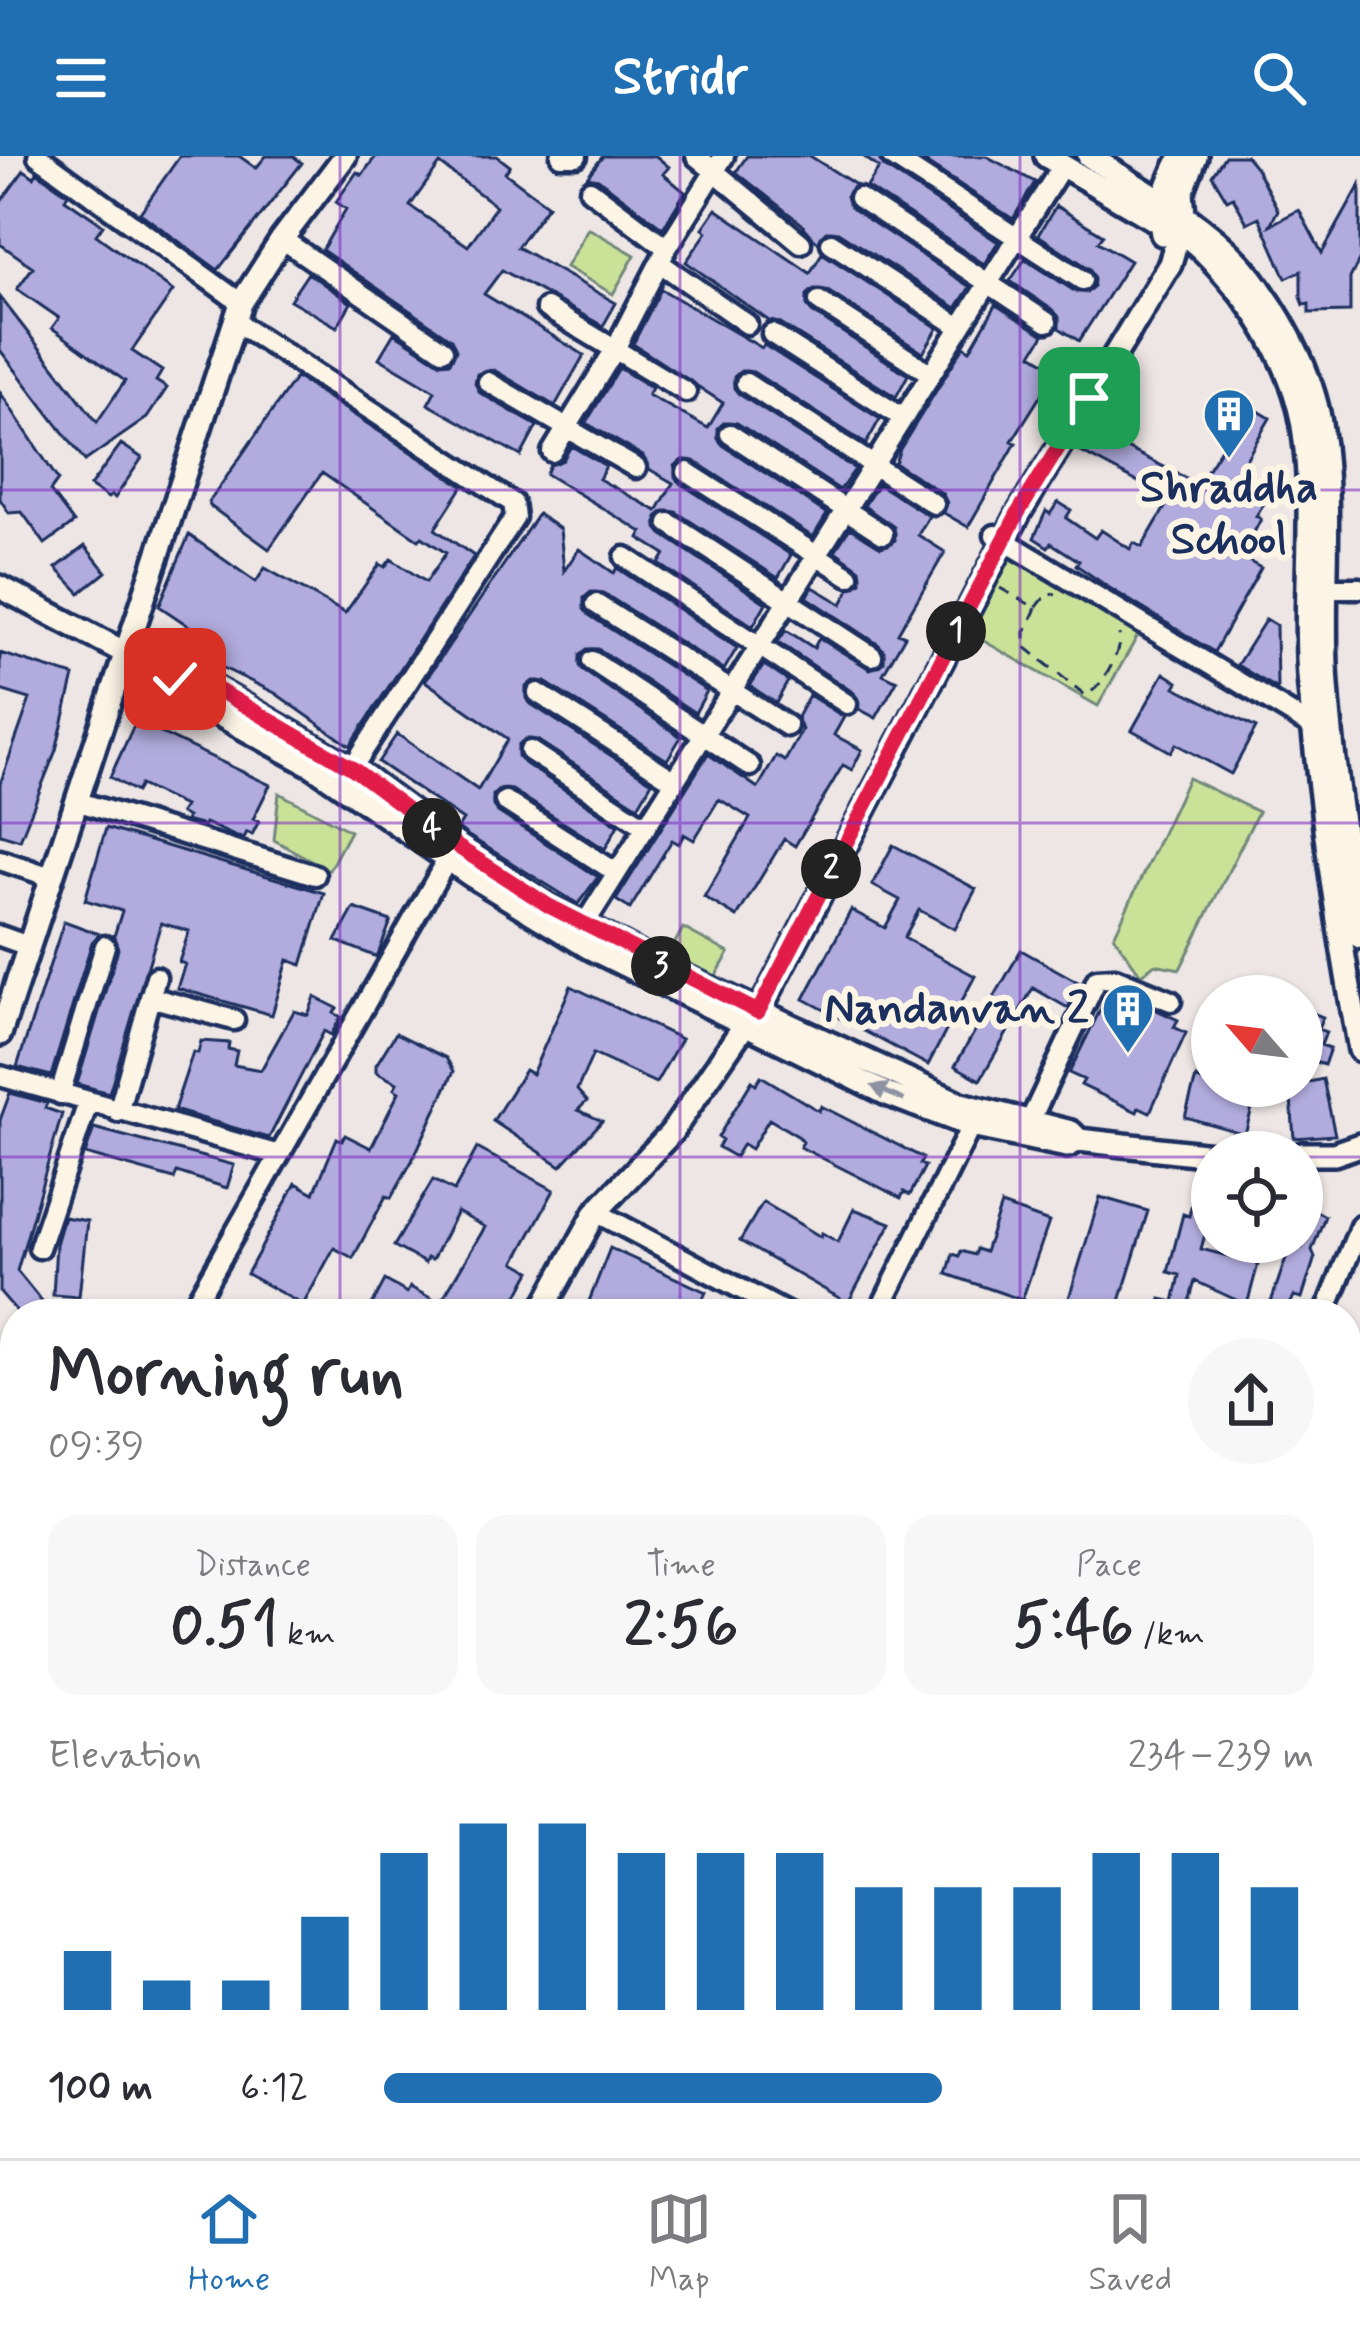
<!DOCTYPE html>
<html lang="en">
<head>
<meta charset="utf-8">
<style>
  :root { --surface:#fff; --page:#f7f7f7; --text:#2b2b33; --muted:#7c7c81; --line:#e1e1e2; --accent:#1f6fb2 }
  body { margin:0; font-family:Mynerve,sans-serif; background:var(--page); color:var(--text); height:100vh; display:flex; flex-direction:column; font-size:45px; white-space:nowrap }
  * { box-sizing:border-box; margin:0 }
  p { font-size:39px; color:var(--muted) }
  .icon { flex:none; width:66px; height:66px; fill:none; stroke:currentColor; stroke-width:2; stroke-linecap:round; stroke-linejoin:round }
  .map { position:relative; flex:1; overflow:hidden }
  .sheet { position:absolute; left:0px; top:1143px; width:1362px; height:861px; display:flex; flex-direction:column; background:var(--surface); border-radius:48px 48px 0 0; box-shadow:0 3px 9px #0004 }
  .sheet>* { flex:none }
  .needle { width:78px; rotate:298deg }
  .fabs { position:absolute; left:1191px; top:819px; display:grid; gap:24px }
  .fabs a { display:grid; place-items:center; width:132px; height:132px; border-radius:50%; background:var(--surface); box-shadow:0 3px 9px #0004; font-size:60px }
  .pin { position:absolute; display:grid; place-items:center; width:102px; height:102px; color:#fff; margin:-51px; border-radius:24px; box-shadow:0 6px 18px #0006 }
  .km { position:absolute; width:60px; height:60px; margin:-30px; border-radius:50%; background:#222; color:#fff; font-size:33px; line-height:60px; text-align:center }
  .round { display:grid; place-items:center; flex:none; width:126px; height:126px; border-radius:63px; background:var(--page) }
  .headline { display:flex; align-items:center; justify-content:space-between; height:204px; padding:0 48px }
  h1 { font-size:66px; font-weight:700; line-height:90px }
  .stats { display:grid; grid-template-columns:repeat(3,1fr); gap:18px; height:204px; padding:12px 48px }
  .stats div { display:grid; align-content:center; border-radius:30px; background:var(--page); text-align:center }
  .stats b { font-size:60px; font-weight:700 }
  .stats small { font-size:33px; font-weight:400 }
  .stats p { font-size:33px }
  .chart { height:336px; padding:24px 48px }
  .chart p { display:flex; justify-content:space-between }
  .chart svg { width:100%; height:216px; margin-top:12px; stroke:var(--accent); stroke-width:6 }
  ul { padding:0 48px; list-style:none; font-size:39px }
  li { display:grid; grid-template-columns:192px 144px 1fr; align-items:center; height:90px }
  li i { height:30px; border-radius:15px; background:var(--accent) }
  header { display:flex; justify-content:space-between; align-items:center; height:156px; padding:0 48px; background:var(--accent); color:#fff; font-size:54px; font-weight:700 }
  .dock { display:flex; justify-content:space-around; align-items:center; height:168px; border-top:3px solid var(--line); background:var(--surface); font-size:33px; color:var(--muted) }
  .dock a { display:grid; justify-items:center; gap:6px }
  .dock .active { color:var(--accent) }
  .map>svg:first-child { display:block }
  .green { fill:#cae298; stroke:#72887b; stroke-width:3 }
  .building { fill:#b2acde; stroke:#1b2f5e; stroke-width:3; fill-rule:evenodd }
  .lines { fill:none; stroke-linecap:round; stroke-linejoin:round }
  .minor-casing { stroke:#1b2f5e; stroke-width:27 }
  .tertiary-casing { stroke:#1b2f5e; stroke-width:30 }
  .secondary-casing { stroke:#1b2f5e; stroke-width:33 }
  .path { stroke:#1b2f5e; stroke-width:3; stroke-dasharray:12 9; stroke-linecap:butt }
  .minor { stroke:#fcf5e5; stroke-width:18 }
  .tertiary { stroke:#fcf5e5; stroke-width:21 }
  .secondary { stroke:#fcf5e5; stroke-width:24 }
  .oneway { fill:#8c92a2 }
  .route-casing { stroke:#fff; stroke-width:24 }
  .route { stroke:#e11d48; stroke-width:15 }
  .grid { fill:none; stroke:#7b2cbf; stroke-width:3; stroke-opacity:0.55 }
  .labels { text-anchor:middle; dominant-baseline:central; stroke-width:12; stroke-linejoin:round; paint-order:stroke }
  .poi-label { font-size:45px; font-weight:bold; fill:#1b2f5e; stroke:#fcf5e5 }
</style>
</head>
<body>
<header><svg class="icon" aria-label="menu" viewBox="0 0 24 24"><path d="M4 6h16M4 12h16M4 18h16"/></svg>Stridr<svg class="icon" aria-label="search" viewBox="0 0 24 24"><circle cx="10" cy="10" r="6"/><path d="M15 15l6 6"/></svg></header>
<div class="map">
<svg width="1360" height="2002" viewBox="0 0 1360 2002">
  <rect width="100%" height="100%" fill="#ede6e4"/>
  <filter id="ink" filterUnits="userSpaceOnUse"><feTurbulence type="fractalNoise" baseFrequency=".00833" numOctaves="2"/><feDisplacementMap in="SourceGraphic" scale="24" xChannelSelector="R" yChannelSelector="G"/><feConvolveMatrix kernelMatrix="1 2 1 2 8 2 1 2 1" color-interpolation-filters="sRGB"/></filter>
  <g filter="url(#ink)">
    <path class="green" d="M588,72L635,99L613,138L566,111Z
      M1005,396L1141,474L1098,550L961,472Z
      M1188,622L1258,656L1180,813L1155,808L1141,819L1114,780Z
      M279,637L350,675L329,714L274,684Z
      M683,772L729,797L714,823L669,798Z"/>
    <path class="building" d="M180,0H239L256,12L266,0H293L302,7L218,114L140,57Z
      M376,0H497L510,10L505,17L548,49L517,91L616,147L603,170L502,114L484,138L584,199L555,250L494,214L477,218L475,227L480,237L537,270L521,300L428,248L435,235L379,202L394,177L441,207L450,206L456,194L451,183L322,94L346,53L336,46L357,16L362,19ZM440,8L496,50L468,90L410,50Z
      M603,0H656L669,11L663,18L685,36L663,72L598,23L587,21Z
      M747,0H810L856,29L846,40L851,52L970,131L956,152L838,76L826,75L818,86L814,83L802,68L736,16Z
      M863,0H878L884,11L998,86L984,108L867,31L879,12Z
      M916,0H986L1035,26L1013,63Z
      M1225,0H1246L1256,12L1278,54L1270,69L1299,54L1322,97L1360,29V103L1350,122V156L1309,157V148L1304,149L1301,141V115L1286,122L1259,61L1247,67L1233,41L1227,44L1212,19Z
      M24,14L34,21L37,16L68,38L65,43L103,69L96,79L173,135L132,195L162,215L156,225L167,232L147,262L85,305L0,194V141L97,266L125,225L52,172L59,162L17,133L33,111L0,88V47Z
      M1056,50L1103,79L1098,86L1130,105L1079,185L1059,172V161L1054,155L1010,125L1025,103L1076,136H1087L1094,130L1090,113L1038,79Z
      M716,53L810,117L822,97L938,172L923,197L826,134L814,133L807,139V150L812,156L908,219L896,241L779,167L769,165L686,106L707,76L703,72Z
      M308,117L351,147L337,171L290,144Z
      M661,133L762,192L764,189L880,263L866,288L753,216L741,215L734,221V232L739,238L855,313L840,334L737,267L725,266L718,272V283L723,289L827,358L813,381L694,305L682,304L675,310V321L680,327L791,399L778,422L676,356L664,355L657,361V372L662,378L766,447L753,470L659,408L665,398L639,382L642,376L546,318L550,309L563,304L571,290L606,310L599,323L657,355L673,327L649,313L643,300L586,267L619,212L652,232L648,239L708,272L723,247L633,188Z
      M996,149L1044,179L1032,198L1061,216L1050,233L1046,231L1012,285L1016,287L968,371L944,357L947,347L942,337L895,307L900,293L964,190L970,194Z
      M296,221L463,330L435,373L474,400L350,590L275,537L211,506L217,489L159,450L189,379L256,426L265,412L345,457L380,408L385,411L391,403L426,426L446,397L422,381L419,384L322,317L269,393L210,350L209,346Z
      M0,236L58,324L50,335L74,367L45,388L22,356L9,357L0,343Z
      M1249,249L1270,262L1240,314L1273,333L1256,360L1261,363L1241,401L1261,412L1214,496L1108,431L1076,409L1079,405L1051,387L1048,391L1034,382L1046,355L1050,358L1058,346L1071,354L1066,362L1095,382L1101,374L1130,393L1134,387L1142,391L1170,343L1075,293L1090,268L1117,282L1115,286L1198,328Z
      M121,288L142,302L115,342L112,339L108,342L90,330Z
      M878,328L929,360L918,379L945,396L898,477L905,480L883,518L897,525L876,562L859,553L854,537L778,486L786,474L814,492L819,482L870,513L884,506V495L879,489L807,441L813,431L842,448L850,433L861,426L860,413L835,395L850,372L881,391L895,384L894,371L864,350Z
      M538,358L560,373L564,415L579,393L614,417L617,412L737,492L724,514L603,437L591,436L584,442V453L589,459L707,535L695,557L598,493H587L580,499V510L585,516L681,581L667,604L545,526L533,525L526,531V542L531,548L652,626L638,650L537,584L525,583L518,589V600L523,606L618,669L605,693L512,634L500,633L493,639V650L498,656L598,721L578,748L467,679L458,672L463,664L378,606L397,578L478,634L508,583L425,525Z
      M85,390L106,416L80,437L56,412Z
      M1266,463L1276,469L1277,533L1237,509Z
      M0,497L74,520L56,594L20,684L0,678V628L30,543L0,534Z
      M764,509L788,525L776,547L750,530Z
      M1164,517L1178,526L1175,531L1256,572L1231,618L1176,588L1171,596L1132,574Z
      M809,539L844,561L834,579L862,594L852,614L843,609L795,690L784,683L737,761L704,741L750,662L719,643L694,684L684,678L679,688L672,684L630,753L616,744L708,598L758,632L776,600L785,605L802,574L797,561Z
      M136,565L270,629L253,663L259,665L252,679L247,676L244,682L237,681L205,667L204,670L185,665L187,661L180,657L184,650L140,629L136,636L110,621Z
      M106,672L324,737L302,809L288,804L272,859L177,832L185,808L179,806L189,775L161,767L109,937L77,928L118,793L114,780L122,755L85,744Z
      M893,689L976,733L955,773L919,754L904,782L975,820L928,909L804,843L851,754L885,772L900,744L872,729Z
      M354,752L391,765L377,801L336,785Z
      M64,765L100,778L92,786L51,920L17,911Z
      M1021,794L1080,827L1068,852L1033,832L980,924L955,910Z
      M571,830L681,883L656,927L593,898L577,934L587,945L578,954L602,965L561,1010L493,965L525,914L532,918Z
      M1108,838L1150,851L1178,864L1174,871L1186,877L1150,956L1139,951L1137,956L1081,929L1084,924L1069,917Z
      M315,841L337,852L334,857L341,861L331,879L324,875L269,982L174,954L193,896L198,897L201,885L229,887L228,893L237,895L234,909L261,914L294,855L308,859Z
      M1302,853L1323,861L1318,873L1326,876L1321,889L1330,892L1324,909L1302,901Z
      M396,877L446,902L454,915L412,1005L391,1042L386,1040L353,1102L334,1092L303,1149L247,1118L296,1027L314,1037L337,982L342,985L345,979L371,992L399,936L394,933L397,927L376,916V909Z
      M761,920L819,955L821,950L923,1002L920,1008L925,1010L910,1039L904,1036L901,1042L800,991L803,986L799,981L769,963L751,993L743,988L735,1001L718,991L722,984L718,981L730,961L752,925L756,928Z
      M1196,922L1212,930H1258L1245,978L1185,961Z
      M1323,923L1335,979L1294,982L1290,930Z
      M10,937L47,947L45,952L62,958L17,1115L52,1158H19L0,1136V964Z
      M94,972L234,1009L227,1032L177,1016L174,1023L85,998Z
      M477,992L554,1034L515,1106L531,1115L508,1158H367L385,1124L407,1137L410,1131L440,1147L485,1071L457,1056L432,1104L427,1102L425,1107L394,1090L433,1024L454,1035Z
      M1195,1033L1212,1037V1053L1201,1093L1239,1103L1243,1086H1264L1247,1149L1195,1125L1188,1150L1201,1154L1200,1158H1157L1161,1143L1174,1146L1180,1119L1168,1116L1183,1058L1189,1060Z
      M1100,1041L1148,1055L1116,1158H1064Z
      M763,1046L821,1081L822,1077L838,1086L854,1053L891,1067L848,1147L740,1085Z
      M1302,1047L1325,1060L1312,1094L1315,1101L1302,1142L1294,1140L1286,1158H1267L1291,1087L1302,1091Z
      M1001,1049L1049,1066L1022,1144L947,1118L953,1098L959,1100L961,1095L974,1099L976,1093L985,1096Z
      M64,1061L87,1065L79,1141L53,1139L56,1088Z
      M610,1092L706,1136L696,1158H610L588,1148Z
      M0,1279L15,1296V1348L0,1362Z
      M15,1387V1464L0,1455V1412Z
      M12,1694H15V1829L0,1826V1782L11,1752L0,1749V1731Z"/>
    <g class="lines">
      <g class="minor-casing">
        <path id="minor" d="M38,0L241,147
          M561,0H577
          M696,0L801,87
          M891,0L1082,124
          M590,34L667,92L724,0
          M859,42L1047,166
          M282,83L443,194
          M831,87L960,171
          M660,107L747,168
          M819,145L931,218
          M546,152L686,236
          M236,166L513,347L515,361L352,612
          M772,178L903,262
          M488,226L636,312
          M746,227L934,348
          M730,278L883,378
          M552,296L615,193L667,92
          M687,316L849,420
          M669,367L872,500
          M995,379L1313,571
          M625,401L847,548
          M1326,432H1360
          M596,448L787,570
          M592,505L750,610
          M538,537L675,625
          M530,595L646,671
          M76,645L315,719
          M505,645L617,717
          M0,704L51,721
          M584,769L1062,10
          M0,780L28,790
          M150,841L234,864
          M0,920L279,999
          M60,938L105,790
          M118,956L156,821
          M1030,965L1097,823L1115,822L1171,845
          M596,1056L788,1158
          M39,1092L88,947
          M189,1158L442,713L456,695
          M878,1158L975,962
          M1325,1158L1360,1070
          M1347,1478L1360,1477
          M0,1489L15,1492
          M1347,1548L1360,1558
          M1347,1704L1360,1683
          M0,1839L15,1843
          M0,1948L15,1903
          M583,1995L586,1989
          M750,2002L756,1989
          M927,2002L936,1989"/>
      </g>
      <g class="tertiary-casing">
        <path id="tertiary" d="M1046,0L1160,67C1188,75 1210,101 1229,123C1265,163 1297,222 1304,277C1316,361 1302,448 1310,532C1320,653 1338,774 1360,894
          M1089,0C1150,40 1218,71 1260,133C1288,172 1315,226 1321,274C1333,358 1321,445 1327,529C1333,614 1346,697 1360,781
          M1162,78C1156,54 1170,22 1182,0
          M0,431L175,523L195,521L352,612L458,691L549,750L662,810L961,948L1071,976L1079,984
          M175,523L181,538L313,610L472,720L588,791L887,938L971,970L1067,990L1079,984L1212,999
          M754,865L1019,357L1170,108L1184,58L1182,37L1196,0
          M0,878L241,147L282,83L345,0
          M1302,998H1334L1360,989
          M540,1158L596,1056L671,977L746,867
          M205,2002L210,1989"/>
      </g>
      <g class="secondary-casing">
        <path id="secondary" d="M0,1209L15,1225
          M835,1989L848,2002"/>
      </g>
      <path class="path" d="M1000,432L1036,452L1048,437L1056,438
        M1036,452L1025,476V491L1085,539C1102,534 1122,495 1119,478"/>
      <use href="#minor" class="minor"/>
      <use href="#tertiary" class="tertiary"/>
      <use href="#secondary" class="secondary"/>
    </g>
    <defs><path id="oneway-solid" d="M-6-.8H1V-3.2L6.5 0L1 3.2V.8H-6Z" transform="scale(3)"/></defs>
    <use class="oneway" href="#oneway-solid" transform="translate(888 937) rotate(-156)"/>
  </g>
  <g class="lines" filter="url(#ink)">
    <g class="route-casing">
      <path id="route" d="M175,523L196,521L352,612L458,691L549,750L758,856L1018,357L1089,242"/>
    </g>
    <use href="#route" class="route"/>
  </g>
  <path class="grid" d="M340,0V1158M680,0V1158M1020,0V1158M0,334H1360M0,667H1360M0,1001H1212M1302,1001H1360M0,1335H15M1347,1335H1360M0,1668H15M1347,1668H1360M340,1989V2002M680,1989V2002M1020,1989V2002"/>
  <defs>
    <g id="building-pin" transform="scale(2.7)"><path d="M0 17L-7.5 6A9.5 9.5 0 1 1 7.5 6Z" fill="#1f6fb2" stroke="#fcf5e5"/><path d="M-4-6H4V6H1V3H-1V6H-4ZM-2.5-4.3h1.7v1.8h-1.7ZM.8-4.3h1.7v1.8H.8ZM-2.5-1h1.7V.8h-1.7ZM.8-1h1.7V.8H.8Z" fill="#fff"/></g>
  </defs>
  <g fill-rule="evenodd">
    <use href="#building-pin" x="1229" y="258"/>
    <use href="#building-pin" x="1128" y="853"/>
  </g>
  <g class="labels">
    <g class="poi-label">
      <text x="1229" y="332">Shraddha<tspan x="1229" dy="52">School</tspan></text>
      <text x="1089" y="853" text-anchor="end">Nandanvan 2</text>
    </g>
  </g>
</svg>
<div class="fabs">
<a><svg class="needle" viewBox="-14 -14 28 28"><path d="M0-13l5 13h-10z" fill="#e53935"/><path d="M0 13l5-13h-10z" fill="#7c7c81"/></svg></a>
<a><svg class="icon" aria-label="locate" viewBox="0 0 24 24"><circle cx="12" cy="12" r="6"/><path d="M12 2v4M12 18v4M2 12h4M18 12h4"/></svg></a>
</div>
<div class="pin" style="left:1089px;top:242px;background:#1e9e55"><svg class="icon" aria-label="arrive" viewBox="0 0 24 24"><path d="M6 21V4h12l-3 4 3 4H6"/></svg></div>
<div class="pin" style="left:175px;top:523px;background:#d93025"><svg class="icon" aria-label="check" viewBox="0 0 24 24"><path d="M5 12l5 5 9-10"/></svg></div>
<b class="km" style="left:956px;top:475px">1</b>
<b class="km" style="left:831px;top:713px">2</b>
<b class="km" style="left:661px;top:810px">3</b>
<b class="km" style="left:432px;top:672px">4</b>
<section class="sheet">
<div class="headline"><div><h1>Morning run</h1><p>09:39</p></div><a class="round"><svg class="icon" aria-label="share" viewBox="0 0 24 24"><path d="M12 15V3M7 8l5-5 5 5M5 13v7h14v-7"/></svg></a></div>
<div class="stats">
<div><p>Distance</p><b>0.51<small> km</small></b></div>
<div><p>Time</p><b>2:56</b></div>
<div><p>Pace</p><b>5:46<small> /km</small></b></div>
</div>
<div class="chart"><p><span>Elevation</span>234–239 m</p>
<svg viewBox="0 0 160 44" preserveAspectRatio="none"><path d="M5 44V32M15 44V38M25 44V38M35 44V25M45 44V12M55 44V6M65 44V6M75 44V12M85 44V12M95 44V12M105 44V19M115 44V19M125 44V19M135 44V12M145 44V12M155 44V19"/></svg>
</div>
<ul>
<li><b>100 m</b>6:12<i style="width:60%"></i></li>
</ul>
</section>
</div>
<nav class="dock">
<a class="active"><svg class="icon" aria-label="home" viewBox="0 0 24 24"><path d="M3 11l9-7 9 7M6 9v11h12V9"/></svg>Home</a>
<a><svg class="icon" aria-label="map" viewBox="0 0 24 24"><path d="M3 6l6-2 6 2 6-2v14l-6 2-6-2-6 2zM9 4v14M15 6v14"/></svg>Map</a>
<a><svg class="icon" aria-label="saved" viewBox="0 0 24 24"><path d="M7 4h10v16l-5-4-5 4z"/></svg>Saved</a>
</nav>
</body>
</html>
